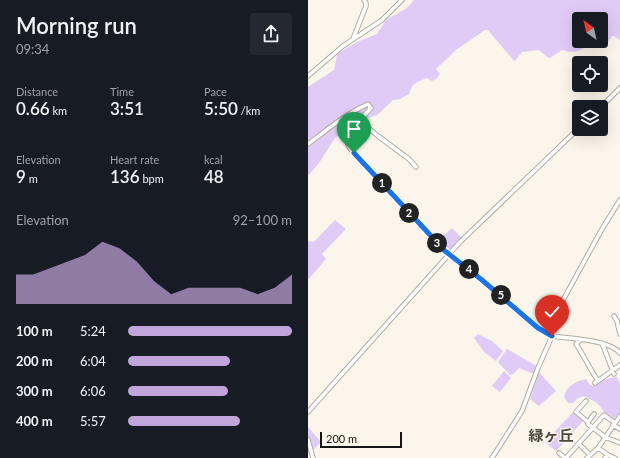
<!DOCTYPE html>
<html lang="en">
<head>
<meta charset="utf-8">
<style>
  :root { --surface:#171b24; --page:#242831; --text:#f1f3f6; --muted:#9ea1a6; --accent:#c1a5db }
  body { margin:0; font-family:Lato,"Noto Sans JP",sans-serif; background:var(--page); color:var(--text); height:100vh; display:flex; flex-direction:column; font-size:15px; white-space:nowrap }
  * { box-sizing:border-box; margin:0 }
  p { font-size:13px; color:var(--muted) }
  .icon { flex:none; width:22px; height:22px; fill:none; stroke:currentColor; stroke-width:2; stroke-linecap:round; stroke-linejoin:round }
  .map { position:relative; flex:1; overflow:hidden }
  .details { display:flex; flex-direction:column; background:var(--surface); width:308px }
  .details>* { flex:none }
  .needle { width:26px; rotate:327deg }
  .tools { position:absolute; left:264px; top:12px; display:grid; gap:8px }
  .tools a { display:grid; place-items:center; width:36px; height:36px; border-radius:4px; background:var(--surface); box-shadow:0 4px 16px #0002; font-size:20px }
  .scale { position:absolute; left:12px; bottom:10px; width:82px; box-sizing:border-box; padding-left:4px; border:2px solid #181613; border-top:0; font-size:11px; line-height:14px; white-space:nowrap; color:#181613; -webkit-text-stroke:3px #fbf5eb; paint-order:stroke }
  .pin { position:absolute; display:grid; place-items:center; width:34px; height:34px; color:#fff; margin:-41px -17px; border-radius:50% 50% 50% 0; rotate:-45deg; box-shadow:0 0 4px #0007 }
  .pin .icon { rotate:45deg }
  .km { position:absolute; width:20px; height:20px; margin:-10px; border-radius:50%; background:#222; color:#fff; font-size:11px; line-height:20px; text-align:center }
  .round { display:grid; place-items:center; flex:none; width:42px; height:42px; border-radius:4px; background:var(--page) }
  .summary { display:flex; align-items:center; justify-content:space-between; height:68px; padding:0 16px }
  h1 { font-size:22px; font-weight:600; line-height:30px }
  .metrics { display:grid; grid-template-columns:repeat(3,1fr); gap:6px; height:68px; padding:4px 16px }
  .metrics div { display:grid; align-content:center }
  .metrics b { font-size:17px; font-weight:600 }
  .metrics small { font-size:11px; font-weight:400 }
  .metrics p { font-size:11px }
  .chart { height:112px; padding:8px 16px }
  .chart p { display:flex; justify-content:space-between }
  .chart svg { width:100%; height:72px; margin-top:4px; fill:var(--accent); opacity:.7 }
  ul { padding:0 16px; list-style:none; font-size:13px }
  li { display:grid; grid-template-columns:64px 48px 1fr; align-items:center; height:30px }
  li i { height:10px; border-radius:5px; background:var(--accent) }
  main { display:flex; flex:1; min-height:0 }
  .map>svg:first-child { display:block }
  .green { fill:#e0cbf7; fill-rule:evenodd }
  .lines { fill:none; stroke-linecap:round; stroke-linejoin:round }
  .minor-casing { stroke:#b1aca2; stroke-width:5.5 }
  .minor { stroke:#fff; stroke-width:3.5 }
  .route-casing { stroke:#fff; stroke-width:8 }
  .route { stroke:#1a73e8; stroke-width:5 }
  .labels { text-anchor:middle; dominant-baseline:central; stroke-width:3; stroke-linejoin:round; paint-order:stroke }
  .neighbourhood-label { font-size:15px; font-weight:bold; fill:#4c473f; stroke:#fbf5eb }
</style>
</head>
<body>
<main>
<section class="details">
<div class="summary"><div><h1>Morning run</h1><p>09:34</p></div><a class="round"><svg class="icon" aria-label="share" viewBox="0 0 24 24"><path d="M12 15V3M7 8l5-5 5 5M5 13v7h14v-7"/></svg></a></div>
<div class="metrics">
<div><p>Distance</p><b>0.66<small> km</small></b></div>
<div><p>Time</p><b>3:51</b></div>
<div><p>Pace</p><b>5:50<small> /km</small></b></div>
</div>
<div class="metrics">
<div><p>Elevation</p><b>9<small> m</small></b></div>
<div><p>Heart rate</p><b>136<small> bpm</small></b></div>
<div><p>kcal</p><b>48</b></div>
</div>
<div class="chart"><p><span>Elevation</span>92–100 m</p>
<svg viewBox="0 0 160 44" preserveAspectRatio="none"><path d="M0 44V26L10 26L20 22L30 18L40 14L50 6L60 10L70 18L80 30L90 38L100 34L110 34L120 34L130 34L140 38L150 34L160 26V44z"/></svg>
</div>
<ul>
<li><b>100 m</b>5:24<i style="width:100%"></i></li>
<li><b>200 m</b>6:04<i style="width:62%"></i></li>
<li><b>300 m</b>6:06<i style="width:61%"></i></li>
<li><b>400 m</b>5:57<i style="width:68%"></i></li>
</ul>
</section>
<div class="map">
<svg width="312" height="458" viewBox="0 0 312 458">
  <rect width="100%" height="100%" fill="#fbf5eb"/>
  <path class="green" d="M106,0H312V40L306,36H304L298,45H294L287,43C271,49 272,55 254,50L242,58L239,57L231,50L214,52L207,61H206L180,30H177L148,50L128,69L132,74L128,79L124,81L119,78L109,82L104,86L101,94L92,99L85,100L69,115L52,121L27,138L11,163L0,176V87L26,70L29,54L49,42L69,34L78,20L99,8ZM271,19H293V41H271Z
    M27,220L38,229L14,254L18,259L0,280V241L6,242Z
    M143,229H145L154,238L142,250L136,248L129,241Z
    M170,334L184,341L195,351L188,361L176,352L166,338Z
    M199,349L230,367L226,373H223L211,368L205,374L202,375L190,362Z
    M196,371L203,378L192,392L184,386Z
    M231,372L248,391L231,406L222,399Z
    M309,377L312,384V412L306,419C298,417 296,411 291,405C287,401 281,398 275,396L269,399L265,403H260L256,397C258,386 268,381 278,379L282,385L286,386C294,380 299,378 309,377Z
    M265,412L275,421L248,451L237,442Z
    M0,427L13,442L6,449L0,451Z"/>
  <g class="lines">
    <g class="minor-casing">
      <path id="minor" d="M45,39L58,6V3L56,0
        M0,76L35,46L74,20L94,0
        M293,107L312,88
        M52,121L70,136L101,159L108,167
        M0,144C20,129 38,114 60,104L63,108C57,115 36,135 40,145C43,151 48,156 52,160L137,251L175,280L230,328L244,336C262,339 300,339 312,353
        M306,316L309,321L312,334
        M272,340L268,344C276,356 282,369 290,381
        M294,343L306,374
        M287,383L312,365
        M278,401L268,412L280,422V424L297,437L312,443
        M0,412L152,242L271,128
        M280,422L286,414
        M305,425L312,429
        M0,440L5,458
        M271,444L282,455
        M290,448L300,455L297,458
        M251,453L257,458
        M300,455L307,458
        M184,458L214,411L230,368L244,336L247,317L254,302L294,229L312,200
        M258,458L296,415L307,423
        M279,458L290,448L312,416"/>
    </g>
    <use href="#minor" class="minor"/>
  </g>
  <g class="lines">
    <g class="route-casing">
      <path id="route" d="M46,153L137,251L174,280L230,328L244,336"/>
    </g>
    <use href="#route" class="route"/>
  </g>
  <g class="labels">
    <g class="neighbourhood-label">
      <text x="243" y="435">緑ヶ丘</text>
    </g>
  </g>
</svg>
<div class="tools">
<a><svg class="needle" viewBox="-14 -14 28 28"><path d="M0-13l5 13h-10z" fill="#e53935"/><path d="M0 13l5-13h-10z" fill="#9ea1a6"/></svg></a>
<a><svg class="icon" aria-label="locate" viewBox="0 0 24 24"><circle cx="12" cy="12" r="6"/><path d="M12 2v4M12 18v4M2 12h4M18 12h4"/></svg></a>
<a><svg class="icon" aria-label="layers" viewBox="0 0 24 24"><path d="M12 4l9 5-9 5-9-5zM3 14l9 5 9-5"/></svg></a>
</div>
<div class="scale">200 m</div>
<div class="pin" style="left:46px;top:153px;background:#1e9e55"><svg class="icon" aria-label="arrive" viewBox="0 0 24 24"><path d="M6 21V4h12l-3 4 3 4H6"/></svg></div>
<div class="pin" style="left:244px;top:336px;background:#d93025"><svg class="icon" aria-label="check" viewBox="0 0 24 24"><path d="M5 12l5 5 9-10"/></svg></div>
<b class="km" style="left:74px;top:183px">1</b>
<b class="km" style="left:101px;top:213px">2</b>
<b class="km" style="left:129px;top:243px">3</b>
<b class="km" style="left:161px;top:269px">4</b>
<b class="km" style="left:193px;top:295px">5</b>
</div>
</main>
</body>
</html>
